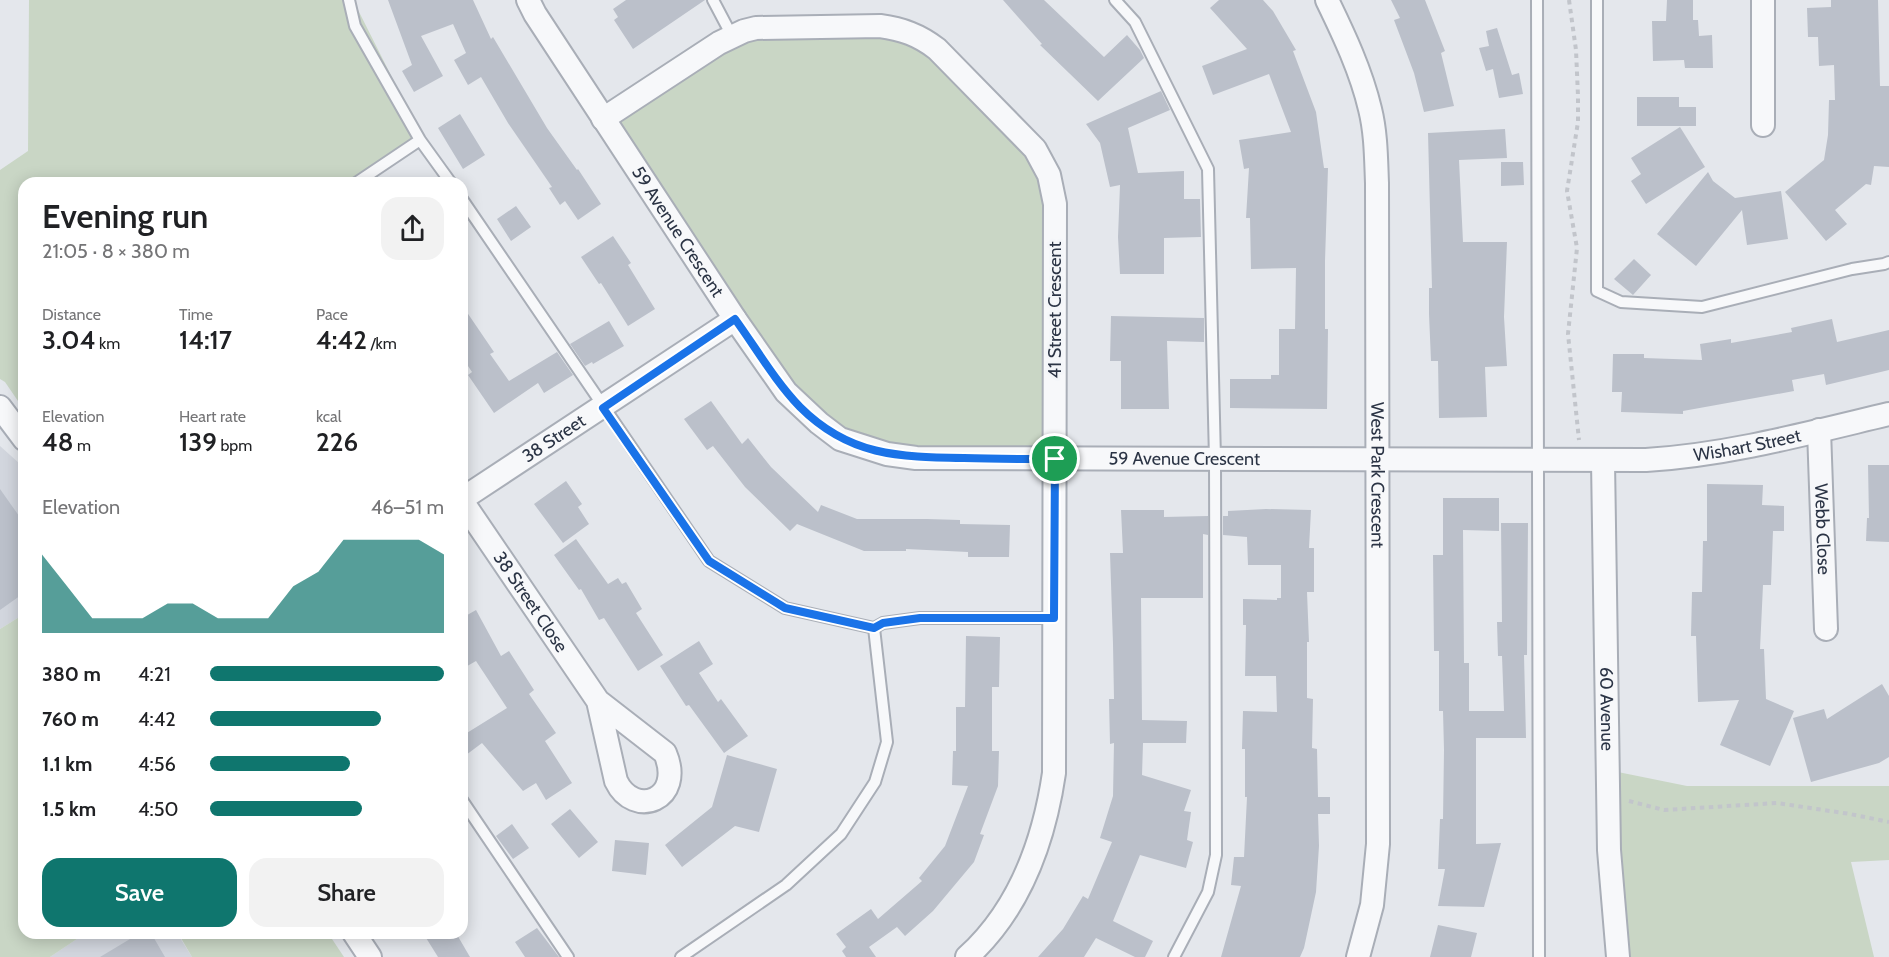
<!DOCTYPE html>
<html lang="en">
<head>
<meta charset="utf-8">
<style>
  :root { --surface:#fff; --page:#f2f2f2; --text:#202124; --muted:#757577; --accent:#0f766e }
  body { margin:0; font-family:Cabin,sans-serif; background:var(--page); color:var(--text); height:100vh; display:flex; flex-direction:column; font-size:22px; white-space:nowrap }
  * { box-sizing:border-box; margin:0 }
  p { font-size:20px; color:var(--muted) }
  .icon { flex:none; width:33px; height:33px; fill:none; stroke:currentColor; stroke-width:2; stroke-linecap:round; stroke-linejoin:round }
  .map { position:relative; flex:1; overflow:hidden }
  .sheet { position:absolute; left:18px; top:177px; width:450px; height:762px; display:flex; flex-direction:column; background:var(--surface); border-radius:18px; box-shadow:0 3px 15px #0003 }
  .sheet>* { flex:none }
  .pin { position:absolute; display:grid; place-items:center; width:51px; height:51px; color:#fff; margin:-26px; border:3px solid #fff; border-radius:50%; box-shadow:0 2px 6px #0007 }
  .round { display:grid; place-items:center; flex:none; width:63px; height:63px; border-radius:18px; background:var(--page) }
  .overview { display:flex; align-items:center; justify-content:space-between; height:102px; padding:0 24px }
  h1 { font-size:33px; font-weight:600; line-height:45px }
  .stats { display:grid; grid-template-columns:repeat(3,1fr); gap:9px; height:102px; padding:6px 24px }
  .stats div { display:grid; align-content:center }
  .stats b { font-size:26px; font-weight:600 }
  .stats small { font-size:16px; font-weight:400 }
  .stats p { font-size:16px }
  .chart { height:168px; padding:12px 24px }
  .chart p { display:flex; justify-content:space-between }
  .chart svg { width:100%; height:108px; margin-top:6px; fill:var(--accent); opacity:.7 }
  .cta { display:flex; gap:12px; margin-top:auto; padding:12px 24px }
  .cta a { flex:1; height:69px; border-radius:18px; background:var(--accent); color:#fff; font-size:24px; font-weight:600; line-height:69px; text-align:center }
  .cta a+a { background:var(--page); color:var(--text) }
  ul { padding:0 24px; list-style:none; font-size:20px }
  li { display:grid; grid-template-columns:96px 72px 1fr; align-items:center; height:45px }
  li i { height:15px; border-radius:8px; background:var(--accent) }
  .map>svg:first-child { display:block }
  .built { fill:#d2d6de }
  .green { fill:#c9d6c5 }
  .building { fill:#bbc0ca }
  .lines { fill:none; stroke-linecap:round; stroke-linejoin:round }
  .lane-casing { stroke:#a9aeb7; stroke-width:14 }
  .street-casing { stroke:#a9aeb7; stroke-width:26 }
  .path { stroke:#c2c5cb; stroke-width:4; stroke-dasharray:4.5 4.5; stroke-linecap:butt }
  .lane { stroke:#f7f8fa; stroke-width:10 }
  .street { stroke:#f7f8fa; stroke-width:22 }
  .route-casing { stroke:#fff; stroke-width:12 }
  .route { stroke:#1a73e8; stroke-width:8 }
  .labels { text-anchor:middle; dominant-baseline:central; stroke-width:6; stroke-linejoin:round; paint-order:stroke }
  .street-label { font-size:18px; fill:#2b3445; stroke:#f4f6f9 }
</style>
</head>
<body>
<div class="map">
<svg width="1889" height="957" viewBox="0 0 1889 957">
  <rect width="100%" height="100%" fill="#e4e7ec"/>
  <path class="built" d="M0,446L20,464L24,470V614L0,629Z
    M86,933H177L192,957H50Z"/>
  <path class="green" d="M29,0H353L422,137L352,183H24V397L18,401L5,382L0,379V170L28,151Z
    M756,28L908,32L1043,164L1055,459L916,458L819,423L603,119Z
    M24,614V933H86L50,957H0V629Z
    M1608,770L1687,786H1889V860L1851,862L1874,957H1618Z
    M178,933H328L344,957H192Z"/>
  <path class="building" d="M388,0H473L491,39L493,37L547,128L577,170L578,169L601,204L578,220L565,201L560,205L549,188L552,187L508,123L481,77L468,85L454,60L466,53L453,24L421,36L443,76L414,92L402,71L412,65Z
    M626,0H705L633,49L614,20L618,17L613,9Z
    M1003,0H1044L1104,57L1127,35L1140,50L1144,58L1098,101L1040,45L1042,44Z
    M1219,0H1263L1273,11L1296,50L1293,51L1316,112L1324,168H1328L1325,261V329H1328L1327,409L1230,408V379H1271V375H1279V329H1295L1296,268L1251,269L1250,218H1246L1249,168L1244,169L1239,140L1291,132L1269,74L1213,95L1202,66L1247,49L1210,8Z
    M1391,0H1425L1445,51L1441,53L1454,106L1424,112L1414,73L1394,20L1400,18Z
    M1667,0H1693V20H1698L1699,36L1712,35L1713,68H1685L1684,60L1653,61L1652,21H1666Z
    M1831,0H1878L1880,86H1889V167L1874,166L1871,185L1866,184L1835,210L1847,224L1826,241L1785,192L1824,160L1828,135L1829,100H1835L1834,65L1819,66L1818,37H1808L1807,8L1831,7Z
    M1497,28L1512,75L1519,73L1523,94L1499,98L1493,69L1486,71L1479,48L1489,46L1486,31Z
    M1161,91L1170,110L1128,128L1138,173L1184,171V199H1200L1201,237L1164,238V274H1120L1118,237L1120,185L1110,187L1100,143L1086,124Z
    M1637,97H1679V107H1696V126H1637Z
    M460,114L485,155L463,169L438,128Z
    M1680,127L1705,167L1646,204L1631,181L1641,174L1631,158Z
    M1505,129L1507,158L1459,160L1463,242H1507L1504,317L1507,366L1485,367L1487,417L1439,418L1438,361H1431L1429,314V288H1432L1428,133Z
    M1501,162H1523L1524,185L1501,186Z
    M1708,172L1713,181L1735,198L1781,191L1788,239L1747,245L1742,210L1696,266L1657,234Z
    M516,206L531,227L511,241L497,219Z
    M613,236L631,263L628,265L655,309L628,326L601,283L599,284L581,257Z
    M1634,259L1651,275L1633,295L1614,279Z
    M462,305L494,352L490,354L509,381L557,352L573,375L544,393L538,383L494,413L468,375L472,372L462,357Z
    M1111,316L1204,318V342L1167,341L1169,409H1121V361H1110Z
    M1832,319L1837,342L1889,330V370L1826,385L1824,374L1792,380L1794,391L1683,411V414L1621,412L1622,392H1612L1613,354H1644V358L1702,360L1700,344L1731,339V343L1792,332L1791,328Z
    M609,321L624,346L593,364L592,362L585,366L570,344Z
    M711,401L742,444L748,438L771,467L818,512L821,505L857,519H927L960,520V524L1010,525L1009,557H968V552L906,549V551H864L797,524L790,531L745,487L713,446L707,450L684,419Z
    M1868,465H1889V542L1866,541L1867,518H1869Z
    M566,481L582,504L578,507L589,524L563,543L534,504Z
    M1707,484L1763,485L1762,505L1784,506V531H1773L1771,585H1763L1760,649H1764L1766,699L1794,711L1770,766L1720,745L1739,700L1698,702L1696,636H1691L1692,592H1702L1703,541H1707Z
    M0,489L24,523V593L0,610Z
    M1443,498H1499V531L1463,530L1464,663H1469V711H1504L1502,656H1498L1497,622H1502L1501,523H1528L1527,655H1524L1526,738H1476V844L1501,843L1484,907L1438,906L1445,869H1438L1440,819H1443L1444,750L1443,711H1439V651H1434L1433,555H1443Z
    M1266,509L1311,510L1309,548H1314V592H1307L1309,642H1307V698L1313,699L1312,748L1317,749L1318,797H1330V814H1318L1319,846L1316,892L1304,948L1300,957H1221L1241,886L1231,885L1234,857H1244L1247,797H1245V749H1242L1243,711L1277,712L1276,676H1245L1246,625H1243V599L1277,600V598H1281V565H1248L1247,537L1223,535V516H1228V511Z
    M1121,510H1164V517L1208,516V535L1203,534V598H1141L1142,720L1187,721L1186,743H1143L1142,775L1191,790L1184,811L1191,812L1187,840L1193,842L1186,868L1140,855L1113,921L1153,941L1145,957H1135L1096,938L1084,957H1038L1063,929L1083,896L1088,899L1112,842L1100,838L1113,796L1114,743L1110,744L1109,699H1114L1113,644L1110,553H1123Z
    M576,539L608,584L618,578L622,584L626,582L642,609L636,613L663,655L638,671L604,618L599,620L581,589L579,590L554,555Z
    M476,610L501,656L509,651L534,690L529,694L556,733L545,741L572,783L546,800L536,783L523,791L482,743L462,758V736L507,708L476,661L462,669V618Z
    M966,636L1000,637L999,687H992V751H999L998,786L980,834L984,835L974,862L933,911L905,936L897,927L869,947L876,957H846L842,951L846,947L836,934L871,909L878,919L922,881L919,878L945,846L968,786L952,785L953,751H956V707H965Z
    M699,641L713,664L699,673L718,702L721,699L748,736L724,753L689,705L686,706L660,666Z
    M1882,684L1889,696V757L1879,763L1811,782L1793,718L1824,709L1827,719Z
    M727,755L777,769L759,832L735,826L682,867L665,845L712,807Z
    M570,809L598,842L579,858L551,824Z
    M512,824L529,848L513,859L496,836Z
    M615,840L649,843L646,875L612,871Z
    M1438,925L1477,933L1471,957H1430Z
    M537,928L559,957H525L515,942Z
    M140,933H151L165,957H100Z
    M423,933H456L470,957H438Z"/>
  <g class="lines">
    <g class="lane-casing">
      <path id="lane" d="M349,0L355,26L420,140L451,183
        M713,0L732,36
        M1115,0L1135,22L1208,169L1215,459L1216,855L1208,892L1174,957
        M1537,0L1539,957
        M1597,0V291L1621,302L1702,307L1852,269L1884,264L1889,262
        M356,183L420,140
        M462,199L709,561L785,608L874,628L883,623L920,618H1054
        M462,800L568,957
        M681,957L786,885L841,834L875,782L887,742L874,628"/>
    </g>
    <g class="street-casing">
      <g id="street">
        <path id="s1" d="M528,0L535,14L735,319L786,392L819,423L840,439L887,454L916,458L1646,460C1728,455 1809,433 1889,414"/>
        <path id="s2" d="M1327,0C1344,35 1361,71 1370,109C1376,133 1376,158 1377,183L1378,844L1372,905L1358,957"/>
        <path d="M1763,0V125"/>
        <path d="M603,119L719,43L744,31L756,28L880,26C902,29 919,35 937,49L1035,149L1049,175L1055,204L1054,773C1044,841 1020,909 967,957"/>
        <path d="M0,407L24,439"/>
        <path id="s3" d="M1819,430L1826,629"/>
        <path id="s4" d="M1603,461L1609,850L1618,957"/>
        <path id="s5" d="M462,499L735,319"/>
        <path id="s6" d="M462,501L598,701L665,753C685,800 634,819 616,781L598,701"/>
        <path d="M354,933L370,957"/>
      </g>
    </g>
    <path class="path" d="M1569,0L1576,50L1578,96V122L1567,191L1577,248L1568,334L1579,440
      M1629,801L1664,810L1777,803L1850,814L1889,822"/>
    <use href="#lane" class="lane"/>
    <use href="#street" class="street"/>
  </g>
  <g class="lines">
    <g class="route-casing">
      <path id="route" d="M735,319C756,348 775,381 800,407C849,456 898,457 964,458C994,459 1024,459 1055,459L1054,618H920L883,623L874,628L785,608L709,561L603,408Z"/>
    </g>
    <use href="#route" class="route"/>
  </g>
  <g class="labels">
    <g class="street-label">
      <text stroke="none"><textPath href="#s1" startOffset="276">59 Avenue Crescent</textPath></text>
      <text transform="translate(1055 310) rotate(-90)">41 Street Crescent</text>
      <text stroke="none"><textPath href="#s5" startOffset="110">38 Street</textPath></text>
      <text stroke="none"><textPath href="#s1" startOffset="1452">Wishart Street</textPath></text>
      <text stroke="none"><textPath href="#s1" startOffset="888">59 Avenue Crescent</textPath></text>
      <text stroke="none"><textPath href="#s2" startOffset="484">West Park Crescent</textPath></text>
      <text stroke="none"><textPath href="#s3" startOffset="99">Webb Close</textPath></text>
      <text stroke="none"><textPath href="#s6" startOffset="122">38 Street Close</textPath></text>
      <text stroke="none"><textPath href="#s4" startOffset="248">60 Avenue</textPath></text>
    </g>
  </g>
</svg>
<div class="pin" style="left:1055px;top:459px;background:#1e9e55"><svg class="icon" aria-label="arrive" viewBox="0 0 24 24"><path d="M6 21V4h12l-3 4 3 4H6"/></svg></div>
<section class="sheet">
<div class="overview"><div><h1>Evening run</h1><p>21:05 · 8 × 380 m</p></div><a class="round"><svg class="icon" aria-label="share" viewBox="0 0 24 24"><path d="M12 15V3M7 8l5-5 5 5M5 13v7h14v-7"/></svg></a></div>
<div class="stats">
<div><p>Distance</p><b>3.04<small> km</small></b></div>
<div><p>Time</p><b>14:17</b></div>
<div><p>Pace</p><b>4:42<small> /km</small></b></div>
</div>
<div class="stats">
<div><p>Elevation</p><b>48<small> m</small></b></div>
<div><p>Heart rate</p><b>139<small> bpm</small></b></div>
<div><p>kcal</p><b>226</b></div>
</div>
<div class="chart"><p><span>Elevation</span>46–51 m</p>
<svg viewBox="0 0 160 44" preserveAspectRatio="none"><path d="M0 44V12L10 25L20 38L30 38L40 38L50 32L60 32L70 38L80 38L90 38L100 25L110 19L120 6L130 6L140 6L150 6L160 12V44z"/></svg>
</div>
<ul>
<li><b>380 m</b>4:21<i style="width:100%"></i></li>
<li><b>760 m</b>4:42<i style="width:73%"></i></li>
<li><b>1.1 km</b>4:56<i style="width:60%"></i></li>
<li><b>1.5 km</b>4:50<i style="width:65%"></i></li>
</ul>
<div class="cta"><a>Save</a><a>Share</a></div>
</section>
</div>
</body>
</html>
